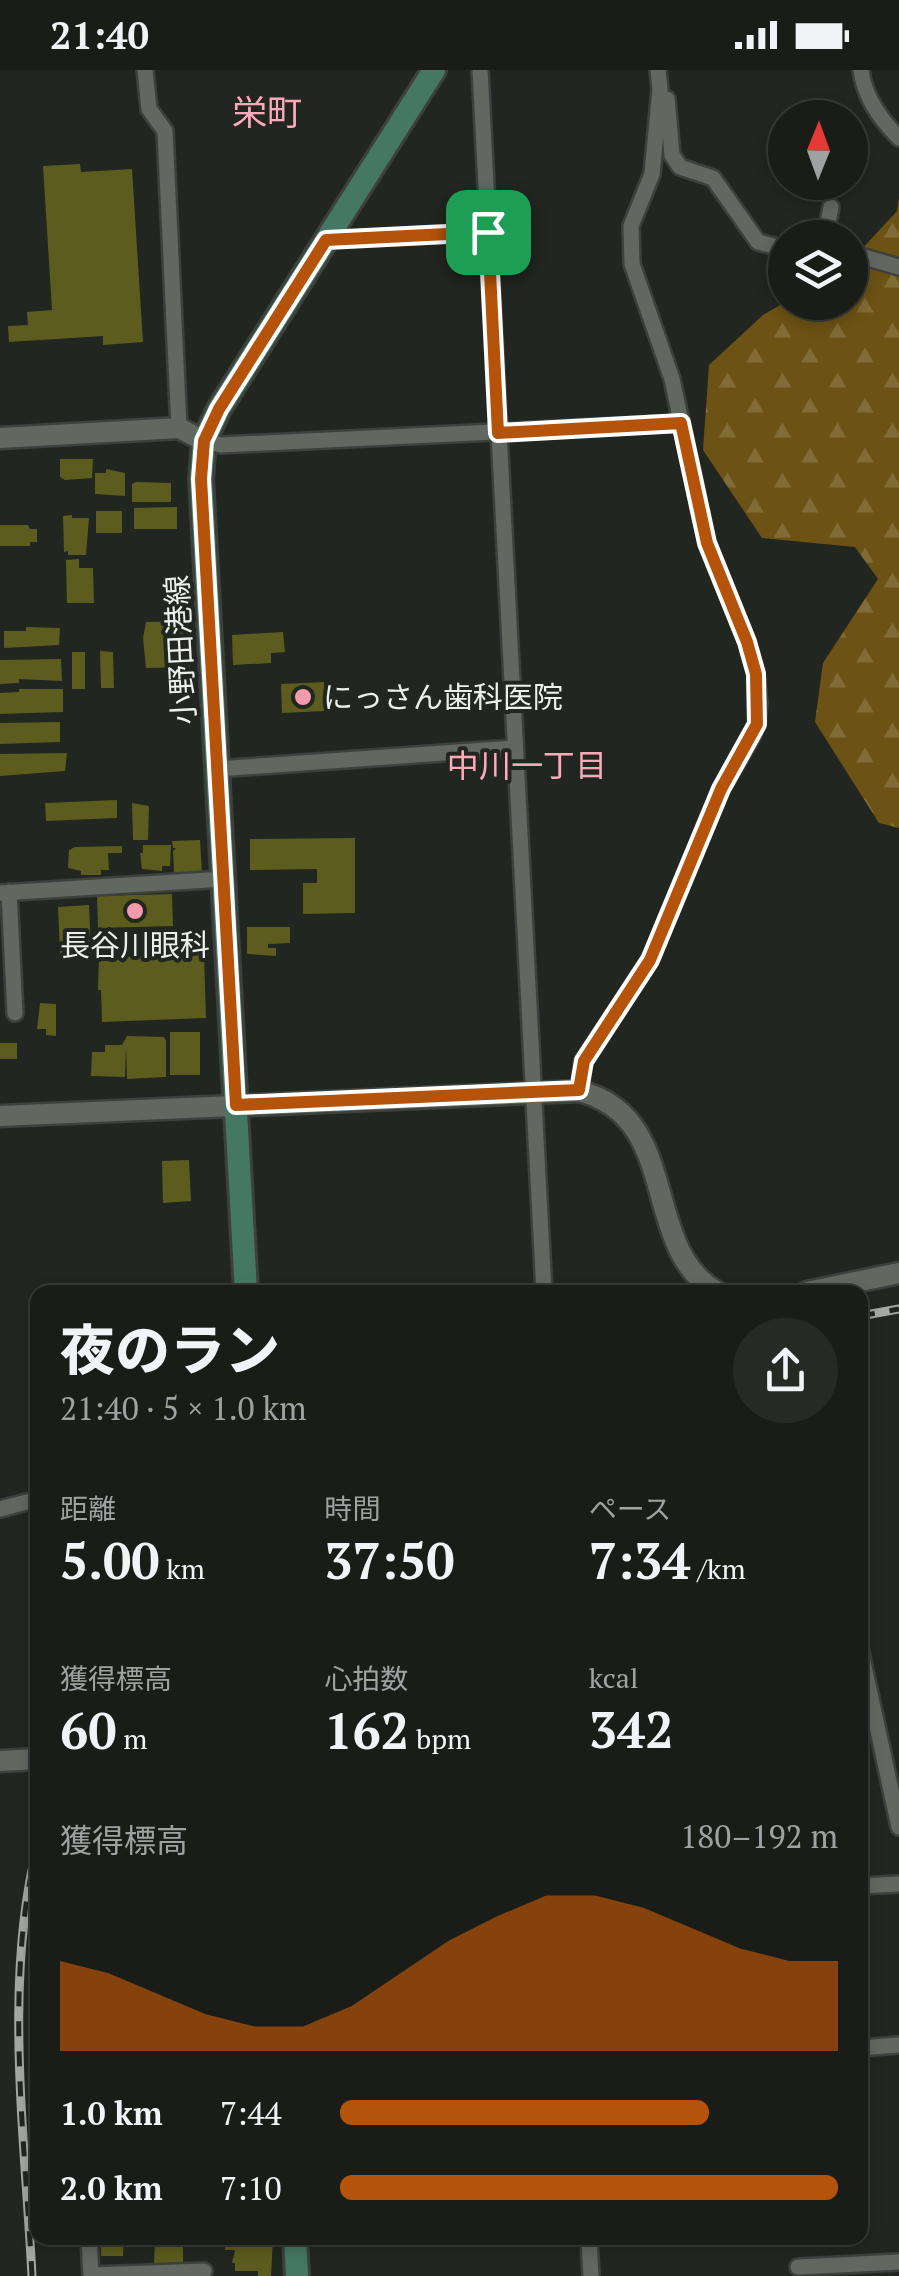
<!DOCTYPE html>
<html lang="ja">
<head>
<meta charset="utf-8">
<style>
  :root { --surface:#1a1c18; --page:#272925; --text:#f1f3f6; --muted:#9fa1a2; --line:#383a37; --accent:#b45309 }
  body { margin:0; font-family:"PT Serif","Noto Sans JP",serif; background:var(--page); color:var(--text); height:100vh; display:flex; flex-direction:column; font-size:38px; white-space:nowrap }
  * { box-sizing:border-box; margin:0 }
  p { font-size:32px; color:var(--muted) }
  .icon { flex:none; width:55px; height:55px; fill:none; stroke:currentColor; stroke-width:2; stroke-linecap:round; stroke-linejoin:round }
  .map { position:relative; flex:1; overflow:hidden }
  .sheet { position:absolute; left:30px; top:1215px; width:838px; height:960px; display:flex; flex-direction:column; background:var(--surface); border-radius:20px; box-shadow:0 5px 15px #0003,0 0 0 2px var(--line) }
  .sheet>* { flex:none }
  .needle { width:65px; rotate:1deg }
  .controls { position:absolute; left:768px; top:30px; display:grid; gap:20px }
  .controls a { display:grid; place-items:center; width:100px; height:100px; border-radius:50%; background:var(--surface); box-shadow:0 5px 15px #0003,0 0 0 2px var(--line); font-size:50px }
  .pin { position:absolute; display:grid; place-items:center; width:85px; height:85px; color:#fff; margin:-42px; border-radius:20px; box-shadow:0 5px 15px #0006 }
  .round { display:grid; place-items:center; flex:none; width:105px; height:105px; border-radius:52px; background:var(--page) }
  .summary { display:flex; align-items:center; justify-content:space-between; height:170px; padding:0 30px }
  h1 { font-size:55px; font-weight:800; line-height:75px }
  .stats { display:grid; grid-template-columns:repeat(3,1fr); gap:15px; height:170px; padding:10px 30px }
  .stats div { display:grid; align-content:center }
  .stats b { font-size:50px; font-weight:800 }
  .stats small { font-size:28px; font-weight:400 }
  .stats p { font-size:28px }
  .chart { height:280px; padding:20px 30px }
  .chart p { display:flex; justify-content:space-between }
  .chart svg { width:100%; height:180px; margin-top:10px; fill:var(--accent); opacity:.7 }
  ul { padding:0 30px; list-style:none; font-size:32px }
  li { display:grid; grid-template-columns:160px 120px 1fr; align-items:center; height:75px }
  li i { height:25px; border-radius:12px; background:var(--accent) }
  .status { display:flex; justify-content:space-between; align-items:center; height:70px; padding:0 50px; background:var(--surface); direction:ltr }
  .status svg { height:28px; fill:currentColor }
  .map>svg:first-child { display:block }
  .forest { fill:url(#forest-firs) }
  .building { fill:#5b5c1d }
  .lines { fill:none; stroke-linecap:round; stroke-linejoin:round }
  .minor-casing { stroke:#3d403c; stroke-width:20 }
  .tertiary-casing { stroke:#3d403c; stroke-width:25 }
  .secondary-casing { stroke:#3d403c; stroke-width:28 }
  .minor { stroke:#626760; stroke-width:15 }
  .tertiary { stroke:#626760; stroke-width:20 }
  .secondary { stroke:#457864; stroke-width:22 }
  .rail-casing { stroke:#a5a7a3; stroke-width:9 }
  .rail { stroke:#222620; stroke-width:5; stroke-dasharray:15; stroke-linecap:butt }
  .route-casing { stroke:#fff; stroke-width:20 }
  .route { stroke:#b45309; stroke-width:12 }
  .poi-dot { fill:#f39aab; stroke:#222620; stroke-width:4 }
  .labels { text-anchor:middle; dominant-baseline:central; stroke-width:8; stroke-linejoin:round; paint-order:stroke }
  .street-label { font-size:30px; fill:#edefec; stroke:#222620 }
  .poi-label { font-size:30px; fill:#edefec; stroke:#222620; text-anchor:start }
  .neighbourhood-label { font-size:32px; fill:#feaaba; stroke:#222620 }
  .quarter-label { font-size:35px; fill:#feaaba; stroke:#222620 }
</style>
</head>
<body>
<div class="status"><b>21:40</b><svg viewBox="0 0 49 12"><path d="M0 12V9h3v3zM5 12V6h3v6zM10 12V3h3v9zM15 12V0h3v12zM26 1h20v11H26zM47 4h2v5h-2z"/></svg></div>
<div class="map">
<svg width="899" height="2206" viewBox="0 0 899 2206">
  <defs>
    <pattern id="forest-firs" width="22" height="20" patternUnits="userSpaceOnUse" patternTransform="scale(2.5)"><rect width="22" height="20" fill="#6c5214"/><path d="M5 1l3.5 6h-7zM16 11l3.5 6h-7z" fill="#816b36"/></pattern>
  </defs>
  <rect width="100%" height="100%" fill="#222620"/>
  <path class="forest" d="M899,127V758L879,753L815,652L823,593L878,509L855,477L762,468L703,380L709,295L763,245L785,232H850V192L897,141Z"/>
  <path class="building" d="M80,94L81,102L132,99L143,272L103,275V266L9,272L8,256L28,255L27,242L52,240L43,96Z
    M60,389H93L92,408L65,410L60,407Z
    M106,399L125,403V426L95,424V403H106Z
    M136,412L171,413V432H132V414Z
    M177,437V459H134V438Z
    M96,441H122V463H96Z
    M72,445V448H89L86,485H68V481L64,482L63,446Z
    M0,455H28L30,459H37V472H30V476H0Z
    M79,489V498H93L94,533H67L66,490Z
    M189,551L190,597L146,598L143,568L146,552Z
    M26,557L60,558L59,575L4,578V561H26Z
    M283,562L285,582L271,583V593L233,595L232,565Z
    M100,581L113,582L114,618H101Z
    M72,582H85V619H72Z
    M61,589L62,611L19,609V613L0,614V590Z
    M324,612L325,641L282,643L281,614Z
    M19,619H63V642L0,644V623L19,622Z
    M60,652V672L0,674V653Z
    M67,683L65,701L0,706V684Z
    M117,730V748L46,751L45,733Z
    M132,733L149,736L148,770H133Z
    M355,768V843L303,844V813H317V799L250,800V769Z
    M200,770L202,803L174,802L173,781L176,778H173L172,771Z
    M143,775H171L170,796H162V801L142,799L140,783H143Z
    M122,776V783H108L109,800H101V805H81V801L68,798L69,780L75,777Z
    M172,824L173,856L98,858L97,826Z
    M89,835L91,883L60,885L58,837Z
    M247,857H290V873L268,874V878H276V886L247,884Z
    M204,884L206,948L102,952L101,920H98L99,888Z
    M40,933L56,934V966L46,965V959H37Z
    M170,962H200V1005H170Z
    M127,966L164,967L166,971V1007L127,1009L126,977L125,1007L91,1006L92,982H105V975H122Z
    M0,973H17V989H0Z
    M189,1090L191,1131L163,1133L162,1091Z
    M101,2168H124L123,2186H101Z
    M225,2168H273L271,2206H258V2201H235V2193H232L235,2180H225Z
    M155,2173H183V2196L154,2194Z"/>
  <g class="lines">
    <g class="minor-casing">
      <path id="minor" d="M145,0L149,39L165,61L179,358
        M480,0L544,1222
        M861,0C864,26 881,50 899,68
        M667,29L672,85L680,97L713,108L758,172L785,179
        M825,168L831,137
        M326,170L488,162
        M850,183L899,197
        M204,371L221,375L681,353
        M217,699L515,678
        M9,822L15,943
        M0,823L224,809
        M579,1021L583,991L650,890L721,719L750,670L757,654L759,633L756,604L747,572L707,473L672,309L632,194L631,156L652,104L660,19L658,0
        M0,1439L38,1429
        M860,1578L899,1757
        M860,1816L899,1814
        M860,1978L899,1975
        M89,2168L91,2206
        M589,2168L591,2206
        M798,2197L899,2192
        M91,2205L204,2201"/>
    </g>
    <g class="tertiary-casing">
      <path id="tertiary" d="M0,368L179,358L204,371
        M0,1046L579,1021C683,1047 639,1177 717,1222
        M807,1222L899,1203
        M0,1691L38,1689"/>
    </g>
    <g class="secondary-casing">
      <path id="secondary" d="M246,1222L201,409L204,371L219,339L434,0
        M295,2168L297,2206"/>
    </g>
    <use href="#minor" class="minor"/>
    <use href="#tertiary" class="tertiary"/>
    <use href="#secondary" class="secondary"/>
    <g class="rail-casing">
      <path id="rail" d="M860,1246L899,1239
        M32,2206C25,2068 3,1908 38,1774"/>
    </g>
    <use href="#rail" class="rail"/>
  </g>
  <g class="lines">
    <g class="route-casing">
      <path id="route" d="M488,162L498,363L681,353L707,473L747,572L756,604L757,654L721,719L650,890L584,991L579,1020L236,1035L201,409L204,371L219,339L326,170Z"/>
    </g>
    <use href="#route" class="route"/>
  </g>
  <g class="poi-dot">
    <circle cx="303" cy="627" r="10"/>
    <circle cx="135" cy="841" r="10"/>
  </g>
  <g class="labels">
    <g class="street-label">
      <text transform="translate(180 580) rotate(-93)">小野田港線</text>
    </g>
    <g class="poi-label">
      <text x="323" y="627">にっさん歯科医院</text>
      <text x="135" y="875" text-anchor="middle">長谷川眼科</text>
    </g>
    <g class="neighbourhood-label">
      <text x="527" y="695">中川一丁目</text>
    </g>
    <g class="quarter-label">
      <text x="267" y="42">栄町</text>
    </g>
  </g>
</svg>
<div class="controls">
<a><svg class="needle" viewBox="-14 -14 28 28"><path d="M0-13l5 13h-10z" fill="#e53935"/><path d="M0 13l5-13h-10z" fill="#9fa1a2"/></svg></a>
<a><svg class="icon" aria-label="layers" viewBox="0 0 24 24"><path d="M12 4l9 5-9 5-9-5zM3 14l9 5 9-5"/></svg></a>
</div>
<div class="pin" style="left:488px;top:162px;background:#1e9e55"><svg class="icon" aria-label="arrive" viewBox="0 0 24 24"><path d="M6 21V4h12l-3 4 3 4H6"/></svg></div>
<section class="sheet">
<div class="summary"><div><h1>夜のラン</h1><p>21:40 · 5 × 1.0 km</p></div><a class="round"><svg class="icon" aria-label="share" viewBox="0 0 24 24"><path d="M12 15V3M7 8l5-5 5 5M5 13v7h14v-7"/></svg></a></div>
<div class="stats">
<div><p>距離</p><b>5.00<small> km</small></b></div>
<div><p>時間</p><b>37:50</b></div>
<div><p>ペース</p><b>7:34<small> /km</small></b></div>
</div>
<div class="stats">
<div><p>獲得標高</p><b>60<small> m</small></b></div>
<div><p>心拍数</p><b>162<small> bpm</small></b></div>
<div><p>kcal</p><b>342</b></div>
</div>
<div class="chart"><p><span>獲得標高</span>180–192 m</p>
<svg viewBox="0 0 160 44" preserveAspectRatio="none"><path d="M0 44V22L10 25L20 30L30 35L40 38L50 38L60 33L70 25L80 17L90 11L100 6L110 6L120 9L130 14L140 19L150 22L160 22V44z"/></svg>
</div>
<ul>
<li><b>1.0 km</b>7:44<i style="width:74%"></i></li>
<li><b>2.0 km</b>7:10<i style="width:100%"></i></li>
</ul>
</section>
</div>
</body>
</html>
